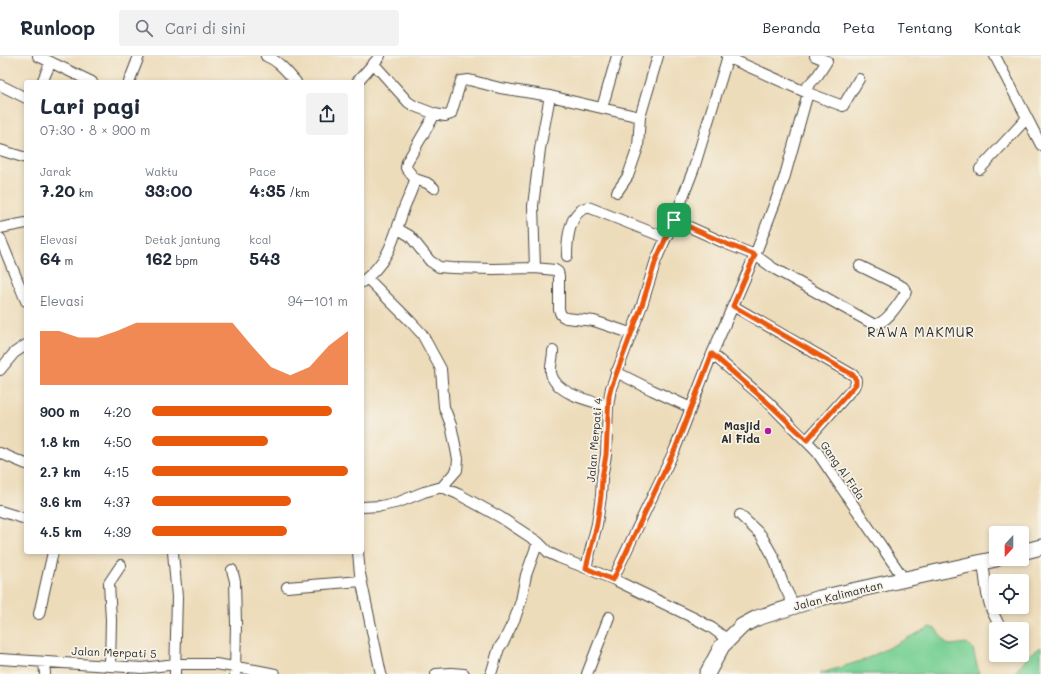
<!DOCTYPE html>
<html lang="id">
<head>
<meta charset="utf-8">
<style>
  :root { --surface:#fff; --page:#f2f2f3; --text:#1f2937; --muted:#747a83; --line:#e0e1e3; --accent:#ea580c }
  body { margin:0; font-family:Mali,sans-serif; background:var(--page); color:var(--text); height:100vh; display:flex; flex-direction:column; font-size:15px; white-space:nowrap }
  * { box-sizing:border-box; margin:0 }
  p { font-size:13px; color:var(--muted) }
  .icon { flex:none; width:22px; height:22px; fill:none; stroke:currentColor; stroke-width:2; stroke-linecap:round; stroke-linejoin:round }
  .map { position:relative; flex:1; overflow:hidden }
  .details { position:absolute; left:24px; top:24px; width:340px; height:474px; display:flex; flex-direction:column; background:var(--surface); border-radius:4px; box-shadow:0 2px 6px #0003 }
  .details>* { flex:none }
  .needle { width:26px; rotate:201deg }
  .tools { position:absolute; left:989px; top:470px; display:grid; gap:8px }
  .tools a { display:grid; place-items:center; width:40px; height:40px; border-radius:4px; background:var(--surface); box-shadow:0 2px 6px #0003; font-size:20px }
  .pin { position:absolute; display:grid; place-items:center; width:34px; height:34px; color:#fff; margin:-17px; border-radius:8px; box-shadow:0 2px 6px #0006 }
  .round { display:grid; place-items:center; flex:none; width:42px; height:42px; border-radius:4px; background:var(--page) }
  .overview { display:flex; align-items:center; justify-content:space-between; height:68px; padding:0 16px }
  h1 { font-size:22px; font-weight:700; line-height:30px }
  .figures { display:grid; grid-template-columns:repeat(3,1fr); gap:6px; height:68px; padding:4px 16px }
  .figures div { display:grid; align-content:center }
  .figures b { font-size:17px; font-weight:700 }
  .figures small { font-size:11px; font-weight:400 }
  .figures p { font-size:11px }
  .chart { height:112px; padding:8px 16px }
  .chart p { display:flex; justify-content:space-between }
  .chart svg { width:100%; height:72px; margin-top:4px; fill:var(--accent); opacity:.7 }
  ul { padding:0 16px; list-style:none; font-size:13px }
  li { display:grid; grid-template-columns:64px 48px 1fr; align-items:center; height:30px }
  li i { height:10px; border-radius:5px; background:var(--accent) }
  header { display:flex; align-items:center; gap:24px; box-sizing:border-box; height:56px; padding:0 20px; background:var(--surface); border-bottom:1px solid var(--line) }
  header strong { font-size:19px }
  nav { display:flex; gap:22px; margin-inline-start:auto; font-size:14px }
  .search { width:280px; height:36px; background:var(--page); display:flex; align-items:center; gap:10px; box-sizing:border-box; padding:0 14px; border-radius:4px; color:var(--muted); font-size:15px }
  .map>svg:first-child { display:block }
  .green { fill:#7ad196; stroke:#527e60 }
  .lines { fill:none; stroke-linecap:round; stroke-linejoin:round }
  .minor-casing { stroke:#484640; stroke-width:12 }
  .primary-casing { stroke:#484640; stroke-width:17 }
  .minor { stroke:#fff; stroke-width:10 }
  .primary { stroke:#fff; stroke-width:15 }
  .route-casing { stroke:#fff; stroke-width:8 }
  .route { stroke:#ea580c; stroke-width:5 }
  .poi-dot { fill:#b5179e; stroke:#f7f3e8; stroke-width:1.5 }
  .labels { text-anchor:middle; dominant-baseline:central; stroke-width:3.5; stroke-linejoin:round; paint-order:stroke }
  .poi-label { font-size:11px; font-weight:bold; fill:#2b2b2b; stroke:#f7f3e8; text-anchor:end }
  .street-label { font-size:11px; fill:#2b2b2b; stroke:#f7f3e8 }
  .quarter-label { font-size:13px; letter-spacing:1px; fill:#2b2b2b; stroke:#f7f3e8 }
</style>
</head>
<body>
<header>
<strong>Runloop</strong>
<div class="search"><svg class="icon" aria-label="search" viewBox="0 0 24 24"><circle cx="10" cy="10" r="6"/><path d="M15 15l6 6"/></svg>Cari di sini</div>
<nav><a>Beranda</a><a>Peta</a><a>Tentang</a><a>Kontak</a></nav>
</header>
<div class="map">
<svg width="1041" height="618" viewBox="0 0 1041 618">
  <rect width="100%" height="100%" fill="#f7f3e8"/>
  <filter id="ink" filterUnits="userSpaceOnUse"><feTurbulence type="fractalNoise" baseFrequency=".025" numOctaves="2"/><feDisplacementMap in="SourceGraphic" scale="8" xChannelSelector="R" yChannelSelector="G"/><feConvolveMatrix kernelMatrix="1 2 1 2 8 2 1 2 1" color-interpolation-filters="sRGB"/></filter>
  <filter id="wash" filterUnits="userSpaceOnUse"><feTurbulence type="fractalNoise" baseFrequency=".012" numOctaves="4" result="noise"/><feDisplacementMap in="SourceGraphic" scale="16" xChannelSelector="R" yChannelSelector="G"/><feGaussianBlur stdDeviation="0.9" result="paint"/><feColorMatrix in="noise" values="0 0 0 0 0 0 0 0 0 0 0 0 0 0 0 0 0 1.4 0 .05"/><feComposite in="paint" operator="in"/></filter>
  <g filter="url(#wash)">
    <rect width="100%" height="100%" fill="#eddcba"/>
    <path class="green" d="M930,571L936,573L946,588L951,589L967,587L973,593L979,618H819L864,604Z
      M1041,591V618H1014C1023,606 1028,599 1041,591Z"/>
  </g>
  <g filter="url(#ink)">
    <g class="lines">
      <g class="minor-casing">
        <path id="minor" d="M38,0L92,26
          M266,0C279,5 287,16 296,26
          M995,0L1041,89
          M727,1L803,35L843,50L859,23
          M374,8L408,46L414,50L435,58
          M42,26L51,6
          M129,26L139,0
          M357,26L380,0
          M0,29L26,42
          M803,35L818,19L827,5L815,0
          M602,52L617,0
          M0,94L26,102
          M980,113L1027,62
          M415,123L427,127L434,132
          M617,136L628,120L638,91L640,61L658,0
          M674,164L727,188L755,199L773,212L873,268C885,270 899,247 905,238L906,235L903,231L860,210
          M0,172L26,167
          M398,173L410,180L430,205L439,211L452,212L493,213L535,212L555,214L558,216L559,220V253C560,258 561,260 566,262L594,265L630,277
          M0,182L26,245
          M567,200C567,185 569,155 588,151L666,182
          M535,212L533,150L540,93L550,40
          M367,222L410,265L422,278L441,313L444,351L451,369L458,403L457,414L442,431
          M362,226C390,204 393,184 404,152C408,142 413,133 415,123L406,112L407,106L435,58L445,60L451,58L461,25L469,24L500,32L550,40L640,61
          M733,250L853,319C857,323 857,326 854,331L807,384
          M553,295C553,302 550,310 551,317C555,338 591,345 608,350
          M712,298L767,345L817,396L904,523
          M0,314L14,297L26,289
          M616,316L652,334L691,352
          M0,397L26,408
          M362,451L381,450L399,446L424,436L442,431L458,438L500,461L538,486L549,497L560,502L586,512L613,523L696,563L712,572L728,584
          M0,455L26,463
          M740,459L761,479L774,502L782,525L794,550
          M173,496L177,541L175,618
          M358,496L360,518L381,618
          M983,506L987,538L991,553L1001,573
          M586,512L597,468L601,440L602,422L606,399L608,350L611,332L642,249L656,204L674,164L694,112L728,0
          M232,514L235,525L236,567L235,618
          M613,523L675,393L712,298L755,199L784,123L808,37
          M287,531L361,525
          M39,558L53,496
          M1017,599V600
          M0,603L142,612L176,608H215L255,614L275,618
          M44,606L45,618
          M110,610L111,564L109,527L121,509
          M436,618L451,617L464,618
          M491,618L499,592L504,585L515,562L521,545L526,519L538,486
          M587,618L609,561"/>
      </g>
      <g class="primary-casing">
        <path id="primary" d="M1022,496L1041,491
          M707,618L722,590L742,570L757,562L820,542L996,503"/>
      </g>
      <use href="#minor" class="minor"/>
      <use href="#primary" class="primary"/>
    </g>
  </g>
  <g class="lines" filter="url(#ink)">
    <g class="route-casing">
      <path id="route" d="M674,164L727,188L755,199L733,250L853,319L856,324V328L807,384L766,345L712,298L675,393L613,524L586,512L597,468L601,440L602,422L606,399L609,340L611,332L642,249L656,204Z"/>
    </g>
    <use href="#route" class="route"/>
  </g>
  <circle class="poi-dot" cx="768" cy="375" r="4"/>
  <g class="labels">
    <g class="poi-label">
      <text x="760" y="369">Masjid<tspan x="760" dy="13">Al Fida</tspan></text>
    </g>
    <g class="street-label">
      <text transform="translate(594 384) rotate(-85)">Jalan Merpati 4</text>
      <text transform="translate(843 414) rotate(55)">Gang Al Fida</text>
      <text transform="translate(838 539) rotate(-14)">Jalan Kalimantan</text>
      <text transform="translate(114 596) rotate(2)">Jalan Merpati 5</text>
    </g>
    <g class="quarter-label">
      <text x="921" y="275">RAWA MAKMUR</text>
    </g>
  </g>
</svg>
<div class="tools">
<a><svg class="needle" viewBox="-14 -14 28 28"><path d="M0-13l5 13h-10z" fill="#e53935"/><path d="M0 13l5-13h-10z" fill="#747a83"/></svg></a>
<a><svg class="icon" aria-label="locate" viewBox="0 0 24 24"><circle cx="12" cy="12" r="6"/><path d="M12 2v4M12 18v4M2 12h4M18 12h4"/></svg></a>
<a><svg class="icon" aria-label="layers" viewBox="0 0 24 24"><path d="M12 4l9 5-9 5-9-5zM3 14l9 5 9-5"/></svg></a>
</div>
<div class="pin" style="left:674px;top:164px;background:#1e9e55"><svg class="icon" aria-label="arrive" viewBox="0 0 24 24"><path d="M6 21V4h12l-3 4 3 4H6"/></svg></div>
<section class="details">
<div class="overview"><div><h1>Lari pagi</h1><p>07:30 · 8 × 900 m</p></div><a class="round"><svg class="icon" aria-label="share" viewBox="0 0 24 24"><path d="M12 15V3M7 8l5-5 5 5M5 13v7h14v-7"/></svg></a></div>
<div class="figures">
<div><p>Jarak</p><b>7.20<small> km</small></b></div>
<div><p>Waktu</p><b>33:00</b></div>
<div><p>Pace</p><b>4:35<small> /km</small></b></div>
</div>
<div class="figures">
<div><p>Elevasi</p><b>64<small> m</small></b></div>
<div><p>Detak jantung</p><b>162<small> bpm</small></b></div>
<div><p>kcal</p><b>543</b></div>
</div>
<div class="chart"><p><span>Elevasi</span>94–101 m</p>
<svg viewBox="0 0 160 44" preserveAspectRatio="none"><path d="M0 44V11L10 11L20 15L30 15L40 11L50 6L60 6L70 6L80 6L90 6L100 6L110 20L120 33L130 38L140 33L150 20L160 11V44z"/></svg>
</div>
<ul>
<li><b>900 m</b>4:20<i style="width:92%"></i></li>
<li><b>1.8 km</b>4:50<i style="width:59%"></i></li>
<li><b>2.7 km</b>4:15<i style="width:100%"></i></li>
<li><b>3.6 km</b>4:37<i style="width:71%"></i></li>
<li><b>4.5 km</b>4:39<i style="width:69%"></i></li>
</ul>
</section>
</div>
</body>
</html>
